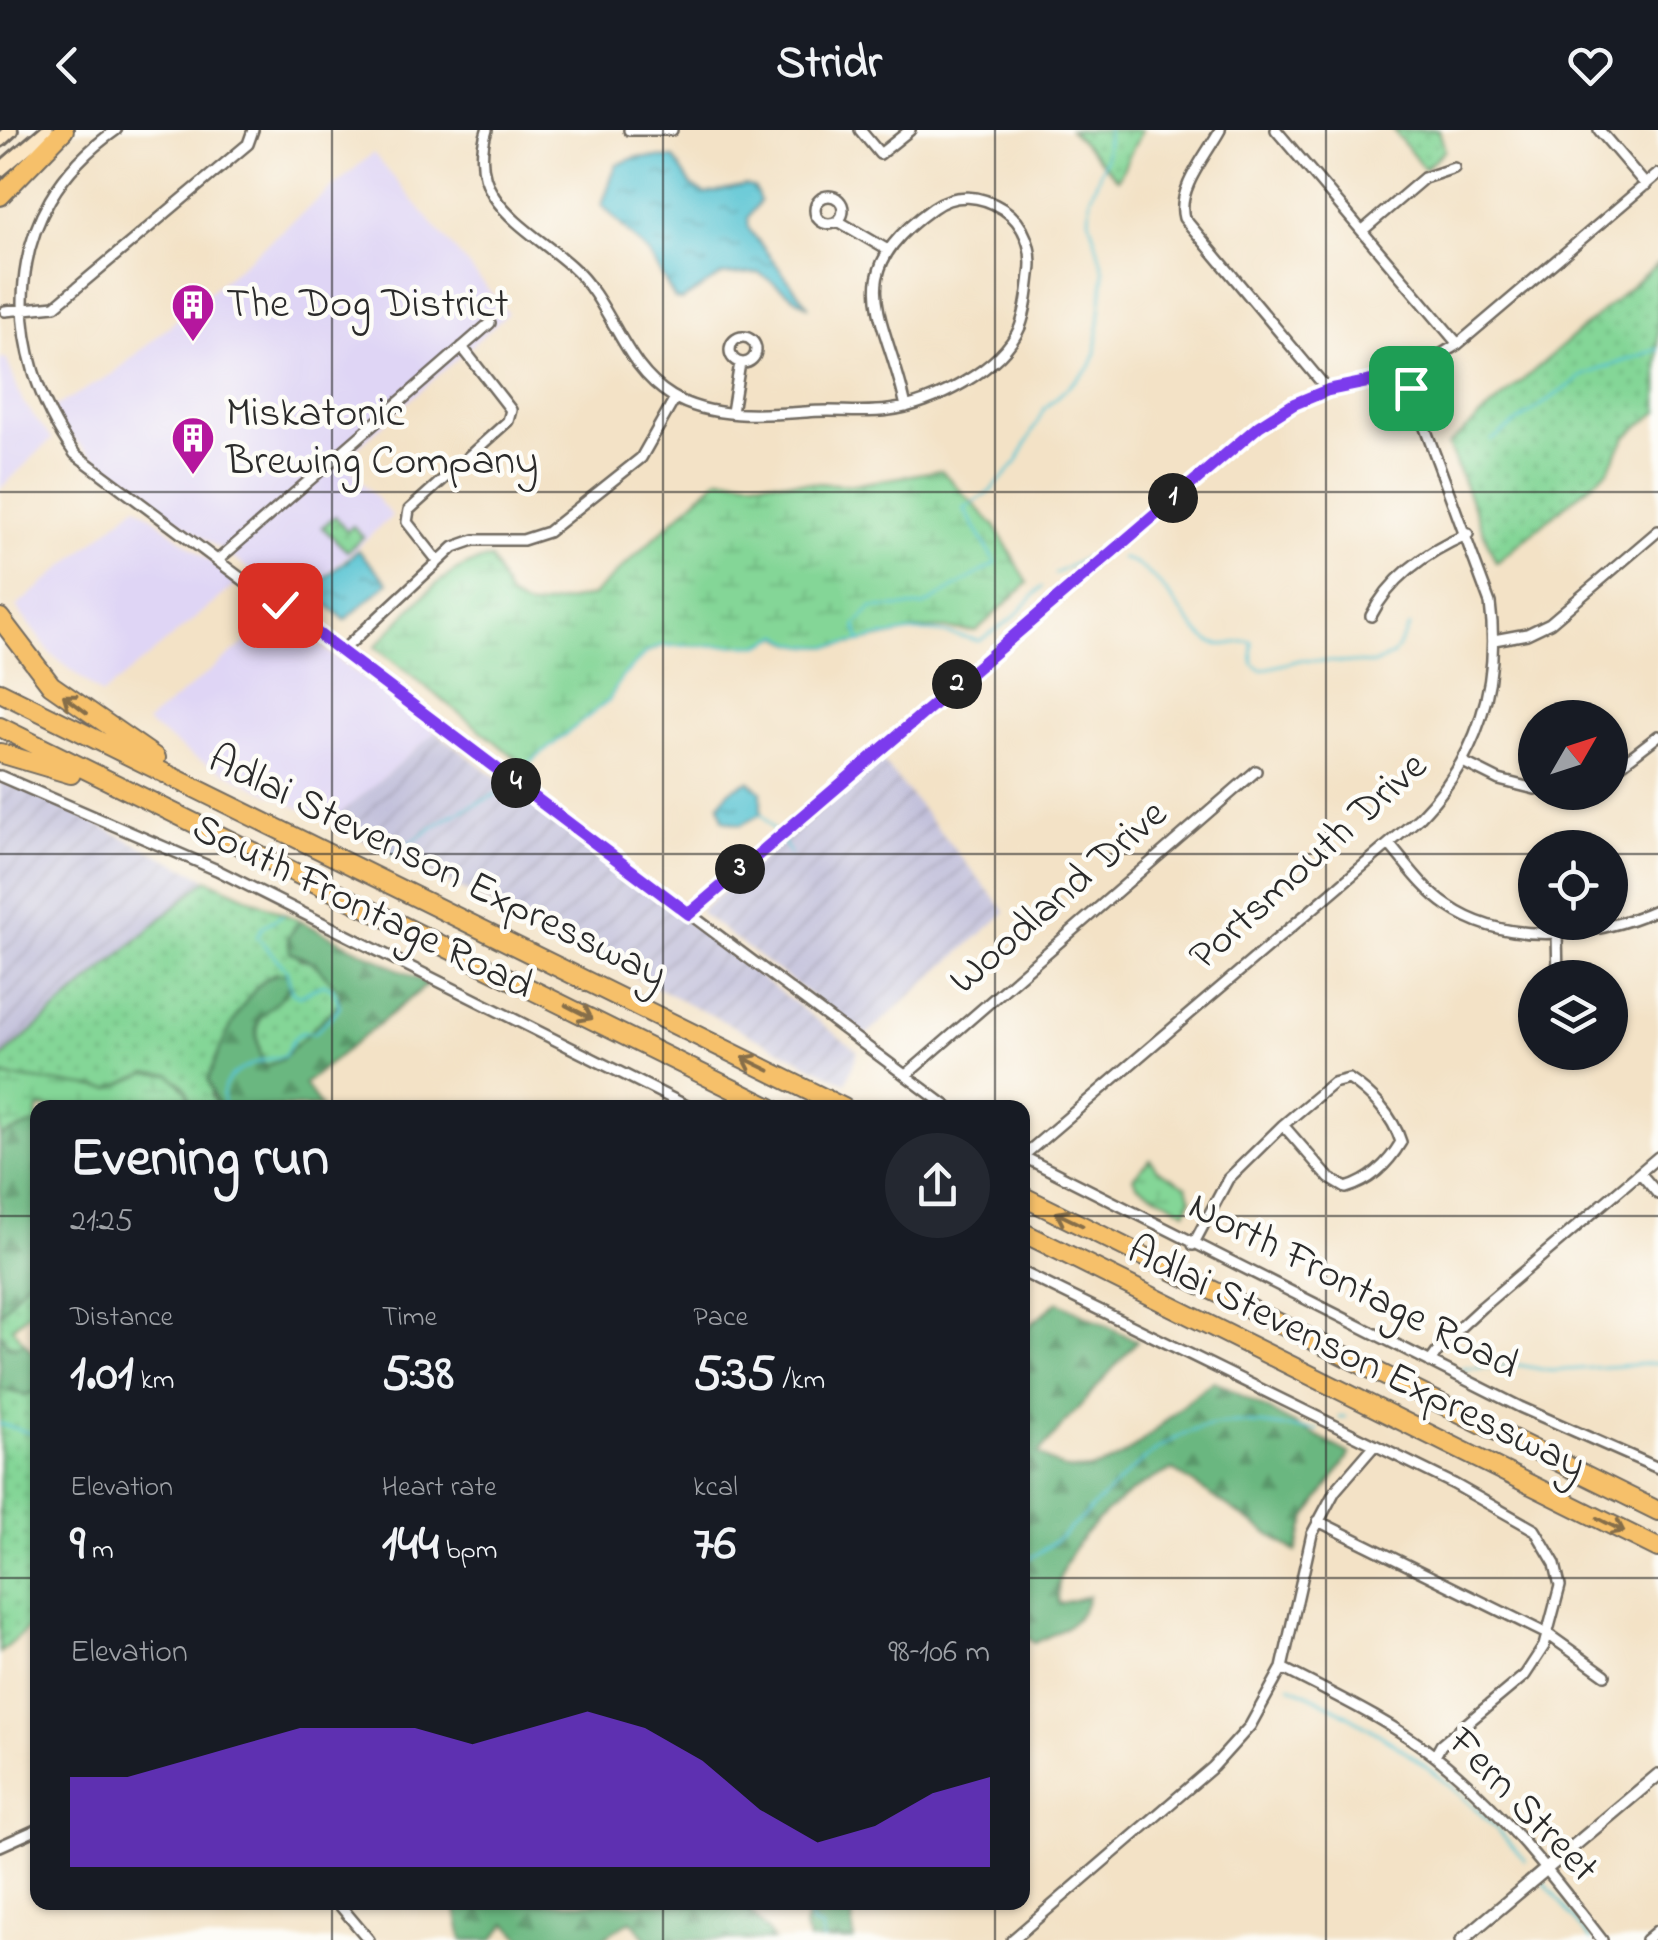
<!DOCTYPE html>
<html lang="en">
<head>
<meta charset="utf-8">
<style>
  :root { --surface:#171b24; --page:#242831; --text:#f1f3f6; --muted:#9ea1a6; --accent:#7c3aed }
  body { margin:0; font-family:"Indie Flower",sans-serif; background:var(--page); color:var(--text); height:100vh; display:flex; flex-direction:column; font-size:38px; white-space:nowrap }
  * { box-sizing:border-box; margin:0 }
  p { font-size:32px; color:var(--muted) }
  .icon { flex:none; width:55px; height:55px; fill:none; stroke:currentColor; stroke-width:2; stroke-linecap:round; stroke-linejoin:round }
  .map { position:relative; flex:1; overflow:hidden }
  .drawer { position:absolute; left:30px; top:970px; width:1000px; height:810px; display:flex; flex-direction:column; background:var(--surface); border-radius:20px; box-shadow:0 2px 8px #0004 }
  .drawer>* { flex:none }
  .needle { width:65px; rotate:51deg }
  .fabs { position:absolute; left:1518px; top:570px; display:grid; gap:20px }
  .fabs a { display:grid; place-items:center; width:110px; height:110px; border-radius:50%; background:var(--surface); box-shadow:0 2px 8px #0004; font-size:50px }
  .pin { position:absolute; display:grid; place-items:center; width:85px; height:85px; color:#fff; margin:-42px; border-radius:20px; box-shadow:0 5px 15px #0006 }
  .km { position:absolute; width:50px; height:50px; margin:-25px; border-radius:50%; background:#222; color:#fff; font-size:28px; line-height:50px; text-align:center }
  .round { display:grid; place-items:center; flex:none; width:105px; height:105px; border-radius:52px; background:var(--page) }
  .summary { display:flex; align-items:center; justify-content:space-between; height:170px; padding:0 40px }
  h1 { font-size:55px; font-weight:700; line-height:75px }
  .stats { display:grid; grid-template-columns:repeat(3,1fr); gap:15px; height:170px; padding:10px 40px }
  .stats div { display:grid; align-content:center }
  .stats b { font-size:50px; font-weight:700 }
  .stats small { font-size:28px; font-weight:400 }
  .stats p { font-size:28px }
  .chart { height:280px; padding:20px 40px }
  .chart p { display:flex; justify-content:space-between }
  .chart svg { width:100%; height:180px; margin-top:10px; fill:var(--accent); opacity:.7 }
  header { display:flex; justify-content:space-between; align-items:center; height:130px; padding:0 40px; background:var(--surface); font-size:45px; font-weight:700 }
  .map>svg:first-child { display:block }
  .built { fill:#dfd5f5 }
  .industrial { fill:url(#industrial-furrows) }
  .grass { fill:url(#grass-dots); stroke:#588061; stroke-width:2.5 }
  .forest { fill:url(#forest-firs); stroke:#4b7156; stroke-width:2.5 }
  .wetland { fill:url(#wetland-marsh); stroke:#588061; stroke-width:2.5 }
  .water { fill:url(#water-ripples); stroke:#42787f; stroke-width:2.5 }
  .lines { fill:none; stroke-linecap:round; stroke-linejoin:round }
  .stream { stroke:#59c4d3; stroke-width:2.5 }
  .minor-casing { stroke:#716b61; stroke-width:14 }
  .tertiary-casing { stroke:#716b61; stroke-width:16 }
  .secondary-casing { stroke:#716b61; stroke-width:18 }
  .motorway-casing { stroke:#716b61; stroke-width:22 }
  .minor { stroke:#fff; stroke-width:9 }
  .tertiary { stroke:#fff; stroke-width:11 }
  .secondary { stroke:#fbe6c4; stroke-width:12 }
  .motorway { stroke:#f6c06b; stroke-width:18 }
  .oneway { stroke:#866e48 }
  .route-casing { stroke:#fff; stroke-width:20 }
  .route { stroke:#7c3aed; stroke-width:12 }
  .grid { fill:none; stroke:#2b2b2b; stroke-width:2.5; stroke-opacity:0.55 }
  .labels { text-anchor:middle; dominant-baseline:central; stroke-width:9; stroke-linejoin:round; paint-order:stroke }
  .poi-label { font-size:42px; fill:#2b2b2b; stroke:#fdfcf7; text-anchor:start }
  .street-label { font-size:42px; fill:#2b2b2b; stroke:#fdfcf7 }
</style>
</head>
<body>
<header><svg class="icon" aria-label="back" viewBox="0 0 24 24"><path d="M15 5l-7 7 7 7"/></svg>Stridr<svg class="icon" aria-label="heart" viewBox="0 0 24 24"><path d="M12 20l-8-8c-3-5 5-10 8-4 3-6 11-1 8 4z"/></svg></header>
<div class="map">
<svg width="1658" height="1810" viewBox="0 0 1658 1810">
  <defs>
    <pattern id="industrial-furrows" width="10" height="10" patternUnits="userSpaceOnUse" patternTransform="scale(2.5)"><rect width="10" height="10" fill="#c3c1db"/><path d="M-1 1l2-2M0 10L10 0M9 11l2-2" fill="none" stroke="#a8a6bc"/></pattern>
    <pattern id="grass-dots" width="8" height="8" patternUnits="userSpaceOnUse" patternTransform="scale(2.5)"><rect width="8" height="8" fill="#84d697"/><path d="M2 2h.1M6 6h.1" fill="none" stroke="#72b882" stroke-width="1.8" stroke-linecap="round"/></pattern>
    <pattern id="forest-firs" width="22" height="20" patternUnits="userSpaceOnUse" patternTransform="scale(2.5)"><rect width="22" height="20" fill="#6bb780"/><path d="M5 1l3.5 6h-7zM16 11l3.5 6h-7z" fill="#589569"/></pattern>
    <pattern id="wetland-marsh" width="20" height="14" patternUnits="userSpaceOnUse" patternTransform="scale(2.5)"><rect width="20" height="14" fill="#84d697"/><path d="M1 5h8M5 5V1M11 12h8M15 12V8" fill="none" stroke="#72b882"/></pattern>
    <pattern id="water-ripples" width="26" height="14" patternUnits="userSpaceOnUse" patternTransform="scale(2.5)"><rect width="26" height="14" fill="#59c4d3"/><path d="M2 4q2-2 4 0t4 0M15 11q2-2 4 0t4 0" fill="none" stroke="#4a9fab"/></pattern>
  </defs>
  <rect width="100%" height="100%" fill="#fdfcf7"/>
  <filter id="ink" filterUnits="userSpaceOnUse"><feTurbulence type="fractalNoise" baseFrequency=".01" numOctaves="2"/><feDisplacementMap in="SourceGraphic" scale="20" xChannelSelector="R" yChannelSelector="G"/><feConvolveMatrix kernelMatrix="1 2 1 2 8 2 1 2 1" color-interpolation-filters="sRGB"/></filter>
  <filter id="wash" filterUnits="userSpaceOnUse"><feTurbulence type="fractalNoise" baseFrequency=".0048" numOctaves="4" result="noise"/><feDisplacementMap in="SourceGraphic" scale="40" xChannelSelector="R" yChannelSelector="G"/><feGaussianBlur stdDeviation="2.25" result="paint"/><feColorMatrix in="noise" values="0 0 0 0 0 0 0 0 0 0 0 0 0 0 0 0 0 1.4 0 .05"/><feComposite in="paint" operator="in"/></filter>
  <g filter="url(#wash)">
    <rect width="100%" height="100%" fill="#f3e2c6"/>
    <path class="built" d="M373,23L508,183L343,330L392,386L309,460L289,467L120,350L44,283L114,243Z
      M6,228L23,272L52,309L0,359V229Z
      M137,375L238,453L102,565L51,524L16,477Z
      M279,485L436,602L330,693L194,627L146,593Z"/>
    <path class="industrial" d="M436,602L858,921L846,953L330,693Z
      M880,628L1006,782L865,906L699,782Z
      M0,651L31,661L207,749L0,929Z"/>
    <path class="grass" d="M1070,0H1142L1118,49Z
      M1393,0H1439L1445,20L1424,39Z
      M1658,133V282L1626,307L1608,340L1496,433L1448,315Z
      M335,386L347,401L353,396L363,407L347,421L322,397Z
      M207,749L300,791L293,799L299,829L313,832L340,861V873L281,930L264,937C255,901 250,888 284,865L277,842C240,859 217,927 211,966L218,977H190C189,943 155,939 130,952L152,977L38,978L37,1176L12,1197L37,1228V1491L0,1523V929Z"/>
    <path class="forest" d="M300,791L428,854L304,954L321,977H218L208,950C218,921 252,837 287,844L291,856C261,894 246,878 264,937L281,930L339,873L340,861L313,832L290,822L288,807Z
      M37,993V1147L27,1150L0,1184V1006Z
      M1058,1172L1137,1211L1038,1324C1046,1328 1057,1337 1066,1339C1124,1350 1169,1278 1214,1251L1350,1324L1307,1387L1296,1422L1173,1340C1127,1356 1048,1421 1059,1474L1088,1466C1082,1494 1058,1502 1034,1513L1023,1504L1022,1201Z
      M0,1202L6,1213L15,1217L24,1212L37,1228V1261L25,1265L0,1259Z
      M455,1773H753L747,1777L774,1810H647L631,1790L600,1810H523L507,1793L493,1810H462Z
      M810,1773H851L854,1810H809L804,1796Z"/>
    <path class="wetland" d="M941,340L995,396L1028,453L976,501C957,500 937,497 920,500C880,505 814,531 780,506L760,515L661,516L646,523L622,547L609,570L526,636L375,517C407,484 444,433 491,429L509,467L529,478L592,466L719,348L853,355Z
      M147,943L171,945L187,962L190,977L38,978L37,993L0,1006V946L110,959Z
      M1150,1029L1157,1039L1187,1056L1191,1069L1186,1081L1136,1054L1133,1047Z"/>
    <path class="water" d="M637,27L674,28L692,56L705,64L746,55L755,59L760,71L748,88L749,99L809,177L759,143L722,145L682,170L675,169L649,124L602,75L616,35Z
      M358,420L388,453L345,490L311,460Z
      M749,651L761,661V684L741,695L723,690L719,674L730,660Z"/>
    <g class="lines">
      <path class="stream" d="M1492,310L1584,245L1658,219
        M1121,428C1165,440 1186,502 1213,513C1224,518 1239,510 1252,512L1253,534L1261,540L1300,530L1374,534L1393,525L1409,497
        M1055,444L1088,426
        M860,512L856,495L872,478L924,476L996,433L964,379L991,361L1017,332L1044,279L1090,237L1096,223L1104,141L1089,88L1090,68L1105,30L1108,0
        M526,636L609,570L622,547L646,523L660,516L760,515L781,505C813,531 872,505 910,502C934,500 956,504 979,511L1013,488L1042,457
        M761,684L775,702
        M783,711L791,725
        M391,726L447,688L505,660
        M225,978C212,943 258,930 284,926C294,910 294,899 315,903L340,877L333,859L324,854L299,866L292,862L286,839L257,807L263,796L283,785
        M1462,1239L1519,1235L1551,1241L1658,1233
        M1340,1288L1345,1287
        M0,1294L38,1305
        M1022,1425L1028,1429C1092,1394 1136,1312 1209,1296C1242,1288 1283,1299 1318,1300
        M1290,1556C1382,1598 1459,1654 1525,1730
        M1542,1750L1591,1810
        M807,1772L812,1795L822,1798L823,1810"/>
    </g>
  </g>
  <g filter="url(#ink)">
    <g class="lines">
      <g class="minor-casing">
        <path id="minor" d="M116,0C0,80 0,220 75,324L949,978
          M487,0C465,70 526,96 571,136C613,173 622,236 672,266C710,289 764,285 806,282C833,279 862,284 889,280C932,275 1002,239 1020,197C1026,181 1028,163 1030,145C1034,121 1025,93 1003,79C981,65 955,62 933,78C838,146 887,185 906,277
          M629,0H672
          M860,0L880,24L910,0
          M1220,0C1207,24 1176,60 1184,88L1328,260
          M1276,0L1458,214
          M1599,0L1646,55
          M815 80a14 14 0 1 1 28 0a14 14 0 1 1-28 0Z
          M838,91L886,119
          M1362,101L1424,48L1454,38
          M5,181L55,176L248,14L253,0
          M730 220a13 13 0 1 1 26 0a13 13 0 1 1-26 0Z
          M732,282L740,233
          M219,429L490,193
          M437,430L407,392L409,380L508,291L511,280L462,217
          M1371,486C1391,446 1428,421 1468,404
          M1494,510L1527,504L1550,493L1658,401
          M342,521L454,417L474,410H523L548,402L641,328L675,268
          M1463,632L1499,650L1535,659
          M1610,643L1658,606
          M0,646L217,740L691,978
          M1389,714C1407,735 1424,760 1448,776C1507,817 1596,807 1658,779
          M689,784L1259,296C1282,283 1302,266 1328,260C1383,246 1407,247 1458,214L1658,44
          M1557,803L1558,848
          M906,945L1256,641
          M1349,949C1372,964 1393,986 1401,1012C1388,1034 1370,1051 1346,1058L1329,1048L1283,995L1333,953Z
          M1022,1026L1520,1277L1658,1338
          M1023,1026L1419,688C1477,629 1501,555 1490,473L1405,244
          M1640,1043L1658,1064
          M1193,1115L1228,1049L1283,995
          M1022,1142L1454,1354L1535,1400L1555,1434L1560,1456L1544,1516L1525,1545L1441,1615L1435,1626
          M1430,1232L1445,1211L1482,1177L1658,1027
          M1318,1391L1549,1505L1605,1545
          M1282,1538C1334,1565 1390,1591 1436,1627C1501,1679 1552,1745 1602,1810
          M0,1716L38,1699
          M337,1772L369,1810
          M1012,1810L1213,1637L1250,1596L1282,1538L1312,1404L1335,1361L1374,1316
          M1646,1810L1658,1800"/>
      </g>
      <g class="tertiary-casing">
        <path id="tertiary" d="M1462,1810L1658,1645"/>
      </g>
      <g class="secondary-casing">
        <path id="secondary" d="M0,10L11,0
          M0,40L47,0"/>
      </g>
      <g class="motorway-casing">
        <path id="motorway" d="M0,66L64,0
          M0,488L51,555L156,628
          M0,562L844,978
          M0,597L771,978
          M0,623L71,644
          M1022,1066L1658,1381
          M1022,1102L1658,1418"/>
      </g>
      <use href="#minor" class="minor"/>
      <use href="#tertiary" class="tertiary"/>
      <use href="#secondary" class="secondary"/>
      <use href="#motorway" class="motorway"/>
    </g>
    <defs><path id="oneway-shaft" d="M-6 0H5M1.5-3L5.5 0L1.5 3" fill="none" stroke-width="1.6" stroke-linecap="round" stroke-linejoin="round" transform="scale(2.5)"/></defs>
    <g class="oneway">
      <use href="#oneway-shaft" transform="translate(75 574) rotate(-143)"/>
      <use href="#oneway-shaft" transform="translate(579 882) rotate(27)"/>
      <use href="#oneway-shaft" transform="translate(756 934) rotate(-154)"/>
      <use href="#oneway-shaft" transform="translate(1069 1089) rotate(-154)"/>
      <use href="#oneway-shaft" transform="translate(1611 1395) rotate(27)"/>
    </g>
  </g>
  <g class="lines" filter="url(#ink)">
    <g class="route-casing">
      <path id="route" d="M280,475L689,784L1259,296L1294,274L1328,260L1406,244L1411,258"/>
    </g>
    <use href="#route" class="route"/>
  </g>
  <path class="grid" d="M332,0V978M663,0V978M995,0V978M1326,0V1810M0,362H1658M0,724H1535M1610,724H1658M0,1086H38M1022,1086H1658M0,1448H38M1022,1448H1658M332,1772V1810M663,1772V1810M995,1772V1810"/>
  <defs>
    <g id="building-pin" transform="scale(2.25)"><path d="M0 17L-7.5 6A9.5 9.5 0 1 1 7.5 6Z" fill="#b5179e" stroke="#fdfcf7"/><path d="M-4-6H4V6H1V3H-1V6H-4ZM-2.5-4.3h1.7v1.8h-1.7ZM.8-4.3h1.7v1.8H.8ZM-2.5-1h1.7V.8h-1.7ZM.8-1h1.7V.8H.8Z" fill="#fff"/></g>
  </defs>
  <g fill-rule="evenodd">
    <use href="#building-pin" x="193" y="175"/>
    <use href="#building-pin" x="193" y="308"/>
  </g>
  <g class="labels">
    <g class="poi-label">
      <text x="226" y="175">The Dog District</text>
      <text x="226" y="284">Miskatonic<tspan x="226" dy="48">Brewing Company</tspan></text>
    </g>
    <g class="street-label">
      <text transform="translate(1309 732) rotate(-42)">Portsmouth Drive</text>
      <text transform="translate(437 738) rotate(26)">Adlai Stevenson Expressway</text>
      <text transform="translate(1059 768) rotate(-41)">Woodland Drive</text>
      <text transform="translate(362 778) rotate(26)">South Frontage Road</text>
      <text transform="translate(1353 1157) rotate(27)">North Frontage Road</text>
      <text transform="translate(1356 1229) rotate(26)">Adlai Stevenson Expressway</text>
      <text transform="translate(1522 1676) rotate(46)">Fern Street</text>
    </g>
  </g>
</svg>
<div class="fabs">
<a><svg class="needle" viewBox="-14 -14 28 28"><path d="M0-13l5 13h-10z" fill="#e53935"/><path d="M0 13l5-13h-10z" fill="#9ea1a6"/></svg></a>
<a><svg class="icon" aria-label="locate" viewBox="0 0 24 24"><circle cx="12" cy="12" r="6"/><path d="M12 2v4M12 18v4M2 12h4M18 12h4"/></svg></a>
<a><svg class="icon" aria-label="layers" viewBox="0 0 24 24"><path d="M12 4l9 5-9 5-9-5zM3 14l9 5 9-5"/></svg></a>
</div>
<div class="pin" style="left:1411px;top:258px;background:#1e9e55"><svg class="icon" aria-label="arrive" viewBox="0 0 24 24"><path d="M6 21V4h12l-3 4 3 4H6"/></svg></div>
<div class="pin" style="left:280px;top:475px;background:#d93025"><svg class="icon" aria-label="check" viewBox="0 0 24 24"><path d="M5 12l5 5 9-10"/></svg></div>
<b class="km" style="left:1173px;top:368px">1</b>
<b class="km" style="left:957px;top:554px">2</b>
<b class="km" style="left:740px;top:739px">3</b>
<b class="km" style="left:516px;top:653px">4</b>
<section class="drawer">
<div class="summary"><div><h1>Evening run</h1><p>21:25</p></div><a class="round"><svg class="icon" aria-label="share" viewBox="0 0 24 24"><path d="M12 15V3M7 8l5-5 5 5M5 13v7h14v-7"/></svg></a></div>
<div class="stats">
<div><p>Distance</p><b>1.01<small> km</small></b></div>
<div><p>Time</p><b>5:38</b></div>
<div><p>Pace</p><b>5:35<small> /km</small></b></div>
</div>
<div class="stats">
<div><p>Elevation</p><b>9<small> m</small></b></div>
<div><p>Heart rate</p><b>144<small> bpm</small></b></div>
<div><p>kcal</p><b>76</b></div>
</div>
<div class="chart"><p><span>Elevation</span>98–106 m</p>
<svg viewBox="0 0 160 44" preserveAspectRatio="none"><path d="M0 44V22L10 22L20 18L30 14L40 10L50 10L60 10L70 14L80 10L90 6L100 10L110 18L120 30L130 38L140 34L150 26L160 22V44z"/></svg>
</div>
</section>
</div>
</body>
</html>
